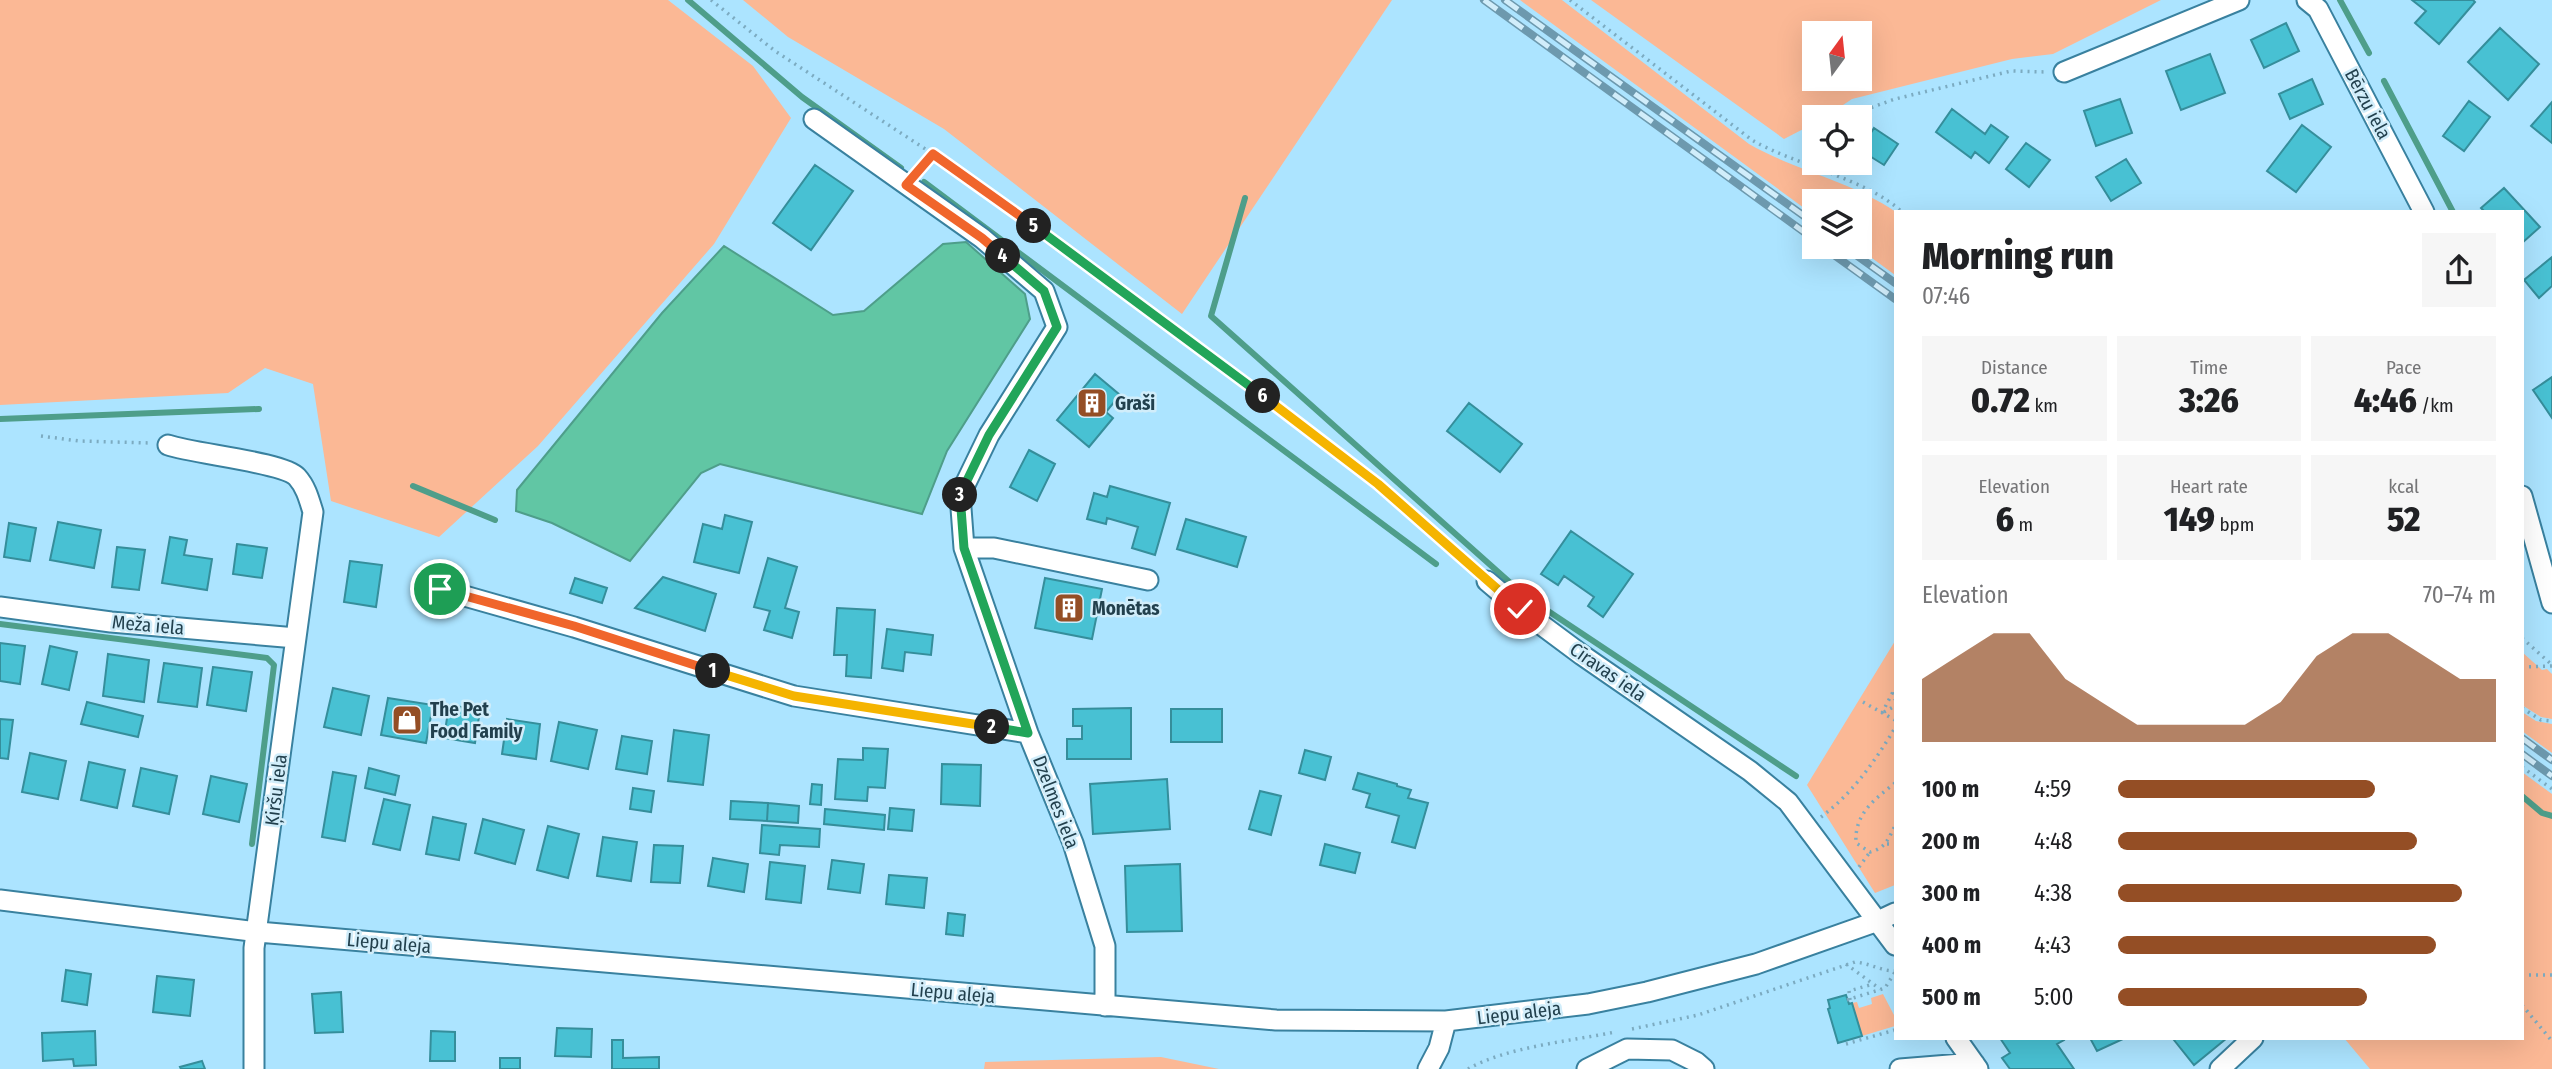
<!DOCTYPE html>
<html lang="en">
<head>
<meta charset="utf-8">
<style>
  :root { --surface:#fff; --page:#f6f6f6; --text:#202124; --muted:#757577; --accent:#944e25 }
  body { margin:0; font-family:"Fira Sans Condensed",sans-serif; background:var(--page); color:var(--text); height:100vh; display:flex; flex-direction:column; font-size:26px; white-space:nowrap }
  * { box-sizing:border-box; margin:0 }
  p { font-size:23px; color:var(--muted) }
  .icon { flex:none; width:38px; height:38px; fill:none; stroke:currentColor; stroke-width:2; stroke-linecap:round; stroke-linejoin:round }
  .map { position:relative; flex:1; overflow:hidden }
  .sheet { position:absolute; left:1894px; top:210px; width:630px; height:830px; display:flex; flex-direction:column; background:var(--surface); border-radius:0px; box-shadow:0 7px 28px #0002 }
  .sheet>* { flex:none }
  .needle { width:46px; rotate:15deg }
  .fabs { position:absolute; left:1802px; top:21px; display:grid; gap:14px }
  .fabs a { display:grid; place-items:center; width:70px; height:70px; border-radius:0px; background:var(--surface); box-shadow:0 7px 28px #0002; font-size:35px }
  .pin { position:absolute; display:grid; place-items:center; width:60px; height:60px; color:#fff; margin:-30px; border:4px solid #fff; border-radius:50%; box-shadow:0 2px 7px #0007 }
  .km { position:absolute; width:35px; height:35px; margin:-18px; border-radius:50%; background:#222; color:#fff; font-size:19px; line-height:35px; text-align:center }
  .round { display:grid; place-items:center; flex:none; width:74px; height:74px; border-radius:0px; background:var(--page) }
  .headline { display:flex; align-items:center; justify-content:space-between; height:119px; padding:0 28px }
  h1 { font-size:38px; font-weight:800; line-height:52px }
  .figures { display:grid; grid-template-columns:repeat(3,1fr); gap:10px; height:119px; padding:7px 28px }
  .figures div { display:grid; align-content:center; border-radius:0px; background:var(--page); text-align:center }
  .figures b { font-size:35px; font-weight:800 }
  .figures small { font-size:19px; font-weight:400 }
  .figures p { font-size:19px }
  .chart { height:196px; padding:14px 28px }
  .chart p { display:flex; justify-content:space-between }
  .chart svg { width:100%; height:126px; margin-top:7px; fill:var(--accent); opacity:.7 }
  ul { padding:0 28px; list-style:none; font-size:23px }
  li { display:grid; grid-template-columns:112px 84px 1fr; align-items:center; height:52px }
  li i { height:18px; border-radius:9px; background:var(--accent) }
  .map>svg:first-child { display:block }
  .green { fill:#fbb895; fill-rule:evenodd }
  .water { fill:#61c6a4; stroke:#4e9e8a; stroke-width:2 }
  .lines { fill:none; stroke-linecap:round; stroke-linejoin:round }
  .stream { stroke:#4e9e8a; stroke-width:6 }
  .building { fill:#48c1d3; stroke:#358e9b; stroke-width:2 }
  .minor-casing { stroke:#39819f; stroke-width:23 }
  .path { stroke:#7cabc1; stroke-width:3.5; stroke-dasharray:2 5; stroke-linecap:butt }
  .minor { stroke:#fff; stroke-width:19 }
  .rail-casing { stroke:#6d99ae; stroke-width:8 }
  .rail { stroke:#d1edfa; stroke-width:5; stroke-dasharray:16; stroke-linecap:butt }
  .split-1-casing { stroke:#fff; stroke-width:14 }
  .split-2-casing { stroke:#fff; stroke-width:14 }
  .split-3-casing { stroke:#fff; stroke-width:14 }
  .split-4-casing { stroke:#fff; stroke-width:14 }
  .split-5-casing { stroke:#fff; stroke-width:14 }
  .split-6-casing { stroke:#fff; stroke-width:14 }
  .split-7-casing { stroke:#fff; stroke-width:14 }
  .split-1 { stroke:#f0652b; stroke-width:9 }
  .split-2 { stroke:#f5b400; stroke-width:9 }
  .split-3 { stroke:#22a559; stroke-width:9 }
  .split-4 { stroke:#22a559; stroke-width:9 }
  .split-5 { stroke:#f0652b; stroke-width:9 }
  .split-6 { stroke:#22a559; stroke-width:9 }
  .split-7 { stroke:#f5b400; stroke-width:9 }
  .labels { text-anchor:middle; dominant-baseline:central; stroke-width:5; stroke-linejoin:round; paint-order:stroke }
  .street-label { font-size:19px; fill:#22404d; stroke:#d1edfa }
  .poi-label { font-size:19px; font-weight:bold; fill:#22404d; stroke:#d1edfa; text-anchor:start }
</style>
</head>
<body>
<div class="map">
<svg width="2552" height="1069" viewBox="0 0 2552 1069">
  <rect width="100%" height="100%" fill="#ace4ff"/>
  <path class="green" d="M0,0H668L753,66L791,118L714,244L538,446L439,537L331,501L313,384L265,368L228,393L0,405Z
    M743,0H1392L1182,314L944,129L788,37Z
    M1520,0H1562L1749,144C1796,171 1851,181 1896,212L1895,275L1857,247H1860V201H1815V216Z
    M1591,0H2161L2053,54L2012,59L1852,99L1825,117H1815V123L1784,139ZM1815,33H1860V79H1815Z
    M1895,641V885L1875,893L1807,785Z
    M2522,652L2542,670L2547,669L2552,674V719L2541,717L2522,705Z
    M2522,712L2536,721L2552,724V753L2522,731Z
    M2522,772L2552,794V1069H2370L2344,1038H2522Z
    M1883,994L1895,1017V1026L1862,1036L1852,1003L1857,1002L1859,1008L1872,1004L1871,998Z
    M1161,1057L1219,1069H984L985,1062Z"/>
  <path class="water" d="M966,242L1025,294L1030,319L947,451L922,514L720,464L701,473L630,561L552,523L516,511L517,490L662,313L724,246L833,315L864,311L943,244Z"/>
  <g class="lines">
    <path class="stream" d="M688,0L802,97L901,168
      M2340,0L2369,53
      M2384,81L2453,212
      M924,182L1436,564
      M1245,198L1211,316L1524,595L1796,776
      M0,419L259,409
      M413,486L495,520
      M0,624L267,658L274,665L252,844
      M2522,796L2542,813L2552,816"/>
  </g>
  <path class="building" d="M2412,0H2473L2475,2L2439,44L2415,23L2426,11Z
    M2286,23L2299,51L2264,68L2251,40Z
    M2500,28L2539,64L2508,100L2468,62Z
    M2210,54L2225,93L2181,110L2166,71Z
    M2312,79L2323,104L2290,119L2279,94Z
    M2120,99L2132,133L2096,146L2084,111Z
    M2469,101L2490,117L2464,151L2443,136Z
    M2552,102V143L2531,126Z
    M1952,109L1985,134L1991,125L2008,137L1989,163L1975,152L1971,158L1936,132Z
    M2302,125L2331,147L2296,192L2267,171Z
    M1874,128L1898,144L1884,165L1860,150Z
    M2026,143L2050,160L2029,187L2006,169Z
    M2126,159L2141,183L2111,201L2096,177Z
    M815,165L853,191L811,250L773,223Z
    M2504,188L2540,227L2522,243V212H2485L2481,208Z
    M2552,257V286L2539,298L2524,280Z
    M1095,374L1120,395L1106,412L1113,418L1089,447L1057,420Z
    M2552,377V418L2533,390Z
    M1469,403L1522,444L1500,472L1447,431Z
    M1029,450L1055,464L1037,501L1010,487Z
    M1110,486L1170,503L1155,555L1132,548L1138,527L1107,518L1106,524L1087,519L1094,493L1107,497Z
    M725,515L752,522L739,573L694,562L703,524L722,529Z
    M1186,519L1246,537L1237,567L1177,549Z
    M58,522L101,530L94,568L50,560Z
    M9,523L36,528L30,561L4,557Z
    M1571,531L1633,574L1603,617L1588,606L1594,597L1564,576L1558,585L1541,574Z
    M170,537L187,540L184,555L212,559L207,590L162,583Z
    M237,544L267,548L262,578L233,574Z
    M117,547L145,550L139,590L112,587Z
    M768,558L797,567L785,608L799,612L792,638L764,630L770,611L754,607Z
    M350,561L382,565L376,607L344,602Z
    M663,577L716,594L705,631L635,608Z
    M575,578L607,588L602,603L570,593Z
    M1045,578L1102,589L1092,639L1035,628Z
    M837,608L875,610L871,678L846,676L847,655H834Z
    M887,629L933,635L931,655L905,652L903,671L882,668Z
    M0,643L25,646L20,684L0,681Z
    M50,646L77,652L69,690L42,684Z
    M108,654L149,660L144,702L103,696Z
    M164,663L202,668L197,707L158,702Z
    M213,667L252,672L246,711L207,705Z
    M333,688L369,696L361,735L324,727Z
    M388,698L433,705L426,743L381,735Z
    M87,702L143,716L138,737L81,724Z
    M449,705L480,710L475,743L444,738Z
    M1131,708V759H1067V739H1082V726H1073V709Z
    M1171,709H1222V742H1171Z
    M0,719L13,720L8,759L0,758Z
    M507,719L540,724L536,759L502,754Z
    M559,722L597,730L588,769L551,761Z
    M674,730L709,735L703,785L668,781Z
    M622,736L652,741L647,774L616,769Z
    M863,748L888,749L885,788L868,787L867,801L835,799L838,759L863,760Z
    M1305,750L1331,757L1325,780L1299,773Z
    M30,753L66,761L58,799L22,792Z
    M89,762L125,770L117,808L81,800Z
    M942,764L981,765L980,806L941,804Z
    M141,768L177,776L169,814L133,806Z
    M369,768L399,776L395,795L365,788Z
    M333,772L356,776L345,841L322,837Z
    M1358,773L1397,784V786L1411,790L1408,798L1428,803L1415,848L1392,842L1399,816L1366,807L1370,794L1353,789Z
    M211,776L247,784L239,822L203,814Z
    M1167,779L1170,829L1093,834L1090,784Z
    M812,784L822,785L821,805L810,804Z
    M633,788L654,791L651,812L630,809Z
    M1260,791L1281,796L1271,835L1249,829Z
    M384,799L410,805L400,850L373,844Z
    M731,801L768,803L767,821L730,819Z
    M768,803L799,806L798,823L767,821Z
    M890,808L914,810L912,831L888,829Z
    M825,809L885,815L884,830L824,824Z
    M433,817L466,824L459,860L426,854Z
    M483,819L524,830L515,864L475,853Z
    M762,825L820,829L819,847L780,845L779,855L760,853Z
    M548,826L579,834L568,878L537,870Z
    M603,837L637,842L631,881L597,876Z
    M1325,844L1360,853L1355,873L1320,865Z
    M654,845L683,846L680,883L651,882Z
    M713,858L748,864L744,892L708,886Z
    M832,860L864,864L860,893L828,889Z
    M770,862L805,866L801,903L766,899Z
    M1180,864L1182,931L1127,932L1125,866Z
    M889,875L927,878L924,908L886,904Z
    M948,913L965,915L963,936L946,934Z
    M66,970L91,974L87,1005L62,1001Z
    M157,976L194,980L190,1016L153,1012Z
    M341,992L343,1032L315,1033L312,994Z
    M1846,995L1849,1004L1852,1003L1862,1036L1838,1043L1828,1009L1830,1008L1828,1000Z
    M557,1028L592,1029L591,1057L555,1056Z
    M95,1031L96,1065L74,1066L73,1059L43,1061L42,1033Z
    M431,1031L455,1032V1061H430Z
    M2000,1038H2063L2064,1040L2057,1044L2074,1069H2010L2002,1058L2010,1053Z
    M2090,1038H2125L2097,1051Z
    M2177,1038H2227L2194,1065L2174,1040Z
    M612,1040H623V1058L659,1057V1069H612Z
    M500,1058H520V1069H500Z
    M202,1061L205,1069H181L180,1067Z"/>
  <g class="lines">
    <g class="minor-casing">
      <path id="minor" d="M2307,0L2318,9L2424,212
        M2064,72L2239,0
        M814,119L982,238L1044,291L1057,327L989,435L960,495L964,548L1028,733L1073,843L1105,946V1006
        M168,445C194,454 283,462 297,477C306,487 309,499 313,512L254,948V1069
        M2522,496L2552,603
        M964,548H994L1148,580
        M1487,581L1520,609L1582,655L1750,771L1788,802L1895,945
        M440,589L574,627L794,696L1028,733
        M0,607L111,622L296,638
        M0,900L258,932L1276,1020L1446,1021L1588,1004L1647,992L1756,964L1878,921L1895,913
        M1956,1038L1978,1069
        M1428,1069L1439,1048L1446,1021
        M1587,1069L1627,1049L1672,1050L1696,1062L1704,1069
        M1900,1069L1974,1063
        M2220,1069L2253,1038"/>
    </g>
    <path class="path" d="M711,0L775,51L933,154
      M1570,0L1752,140C1795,165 1867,179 1902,212
      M1845,117L1895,99L2011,71L2048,72
      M1810,165L1815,151
      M919,170L933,154L1112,282L1378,484L1474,568
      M41,436L79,441L151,443
      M2522,638L2552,665
      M2522,667L2552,666
      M1863,702L1895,720
      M2522,708L2541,720L2552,721
      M1884,712L1895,706
      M1882,713L1894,690L1895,700
      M2522,767L2552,789
      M1895,783C1875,799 1854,814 1856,843L1870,852C1886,848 1888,839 1895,826
      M1821,817C1853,793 1875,761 1895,728
      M1887,844H1895
      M1859,867L1870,852
      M1846,964L1880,989
      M2522,975H2552
      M1847,1000L1885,988L1895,972
      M1850,1000L1849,991L1873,984
      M2522,1005L2552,1041
      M1632,1029L1698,1015L1855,962C1869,963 1881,971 1895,971
      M1846,1044L1895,1030
      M1468,1069C1506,1047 1571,1041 1615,1032"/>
    <use href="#minor" class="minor"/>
    <g class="rail-casing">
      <path id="rail" d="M1484,0L1815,240
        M1505,0L1815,224
        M1823,247L1895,299
        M1845,247L1895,283
        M2522,738L2552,760
        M2522,754L2552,776"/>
    </g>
    <use href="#rail" class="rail"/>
  </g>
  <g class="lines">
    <g class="split-1-casing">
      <path id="split-1" d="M440,589L574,626L713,671"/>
    </g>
    <g class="split-2-casing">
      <path id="split-2" d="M713,671L794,696L992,727"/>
    </g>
    <g class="split-3-casing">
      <path id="split-3" d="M960,495L964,548L1028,733L992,727"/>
    </g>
    <g class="split-4-casing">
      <path id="split-4" d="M960,495L989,435L1057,327L1044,291L1003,256"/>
    </g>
    <g class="split-5-casing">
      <path id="split-5" d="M1003,256L982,238L906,185L933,154L1034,226"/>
    </g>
    <g class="split-6-casing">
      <path id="split-6" d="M1034,226L1263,396"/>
    </g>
    <g class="split-7-casing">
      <path id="split-7" d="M1263,396L1378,484L1520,609"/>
    </g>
    <use href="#split-1" class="split-1"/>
    <use href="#split-2" class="split-2"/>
    <use href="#split-3" class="split-3"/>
    <use href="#split-4" class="split-4"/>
    <use href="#split-5" class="split-5"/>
    <use href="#split-6" class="split-6"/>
    <use href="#split-7" class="split-7"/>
  </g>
  <defs>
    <g id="building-square" transform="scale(1.575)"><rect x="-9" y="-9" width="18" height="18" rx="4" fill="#944e25" stroke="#d1edfa"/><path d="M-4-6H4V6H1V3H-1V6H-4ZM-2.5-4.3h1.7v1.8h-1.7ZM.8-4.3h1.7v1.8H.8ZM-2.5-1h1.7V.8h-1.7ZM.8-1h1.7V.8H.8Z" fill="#fff"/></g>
    <g id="shop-square" transform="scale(1.575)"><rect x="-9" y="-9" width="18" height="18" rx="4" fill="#944e25" stroke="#d1edfa"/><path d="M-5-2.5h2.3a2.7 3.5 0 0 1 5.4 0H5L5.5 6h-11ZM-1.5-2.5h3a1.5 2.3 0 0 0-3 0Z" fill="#fff"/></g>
  </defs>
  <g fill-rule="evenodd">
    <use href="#building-square" x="1092" y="403"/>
    <use href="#building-square" x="1069" y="608"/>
    <use href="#shop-square" x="407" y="720"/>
  </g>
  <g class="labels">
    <g class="street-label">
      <text transform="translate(2368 104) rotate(62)">Bērzu iela</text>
      <text transform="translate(148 625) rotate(5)">Meža iela</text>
      <text transform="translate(1608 672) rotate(35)">Cīravas iela</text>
      <text transform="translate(276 790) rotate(-83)">Ķiršu iela</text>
      <text transform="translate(1056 802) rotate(69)">Dzelmes iela</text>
      <text transform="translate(389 943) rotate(5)">Liepu aleja</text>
      <text transform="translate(953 993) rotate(5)">Liepu aleja</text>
      <text transform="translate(1519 1013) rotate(-7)">Liepu aleja</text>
    </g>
    <g class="poi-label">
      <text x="1115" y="403">Graši</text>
      <text x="1092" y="608">Monētas</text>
      <text x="430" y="709">The Pet<tspan x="430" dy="22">Food Family</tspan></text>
    </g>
  </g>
</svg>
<div class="fabs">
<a><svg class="needle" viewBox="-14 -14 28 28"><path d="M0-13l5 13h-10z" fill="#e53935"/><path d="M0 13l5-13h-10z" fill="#757577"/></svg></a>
<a><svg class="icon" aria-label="locate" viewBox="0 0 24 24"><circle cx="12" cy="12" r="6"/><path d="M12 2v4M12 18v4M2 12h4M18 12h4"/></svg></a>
<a><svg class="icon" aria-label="layers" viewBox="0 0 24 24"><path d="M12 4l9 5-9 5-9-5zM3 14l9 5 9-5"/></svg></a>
</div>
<div class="pin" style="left:440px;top:589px;background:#1e9e55"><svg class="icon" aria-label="arrive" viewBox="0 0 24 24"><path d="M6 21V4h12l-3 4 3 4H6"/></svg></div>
<div class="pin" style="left:1520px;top:609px;background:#d93025"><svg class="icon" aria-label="check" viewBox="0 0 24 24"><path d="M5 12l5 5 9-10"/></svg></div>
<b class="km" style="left:713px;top:671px">1</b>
<b class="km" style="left:992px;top:727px">2</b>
<b class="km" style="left:960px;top:495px">3</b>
<b class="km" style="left:1003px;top:256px">4</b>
<b class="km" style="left:1034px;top:226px">5</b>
<b class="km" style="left:1263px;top:396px">6</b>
<section class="sheet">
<div class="headline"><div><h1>Morning run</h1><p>07:46</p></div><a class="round"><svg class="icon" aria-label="share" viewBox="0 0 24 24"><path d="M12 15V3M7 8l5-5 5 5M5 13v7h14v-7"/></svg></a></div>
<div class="figures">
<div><p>Distance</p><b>0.72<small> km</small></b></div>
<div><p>Time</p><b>3:26</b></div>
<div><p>Pace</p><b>4:46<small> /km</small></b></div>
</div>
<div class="figures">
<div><p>Elevation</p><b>6<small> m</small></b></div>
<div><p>Heart rate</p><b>149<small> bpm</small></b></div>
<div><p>kcal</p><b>52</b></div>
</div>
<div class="chart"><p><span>Elevation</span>70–74 m</p>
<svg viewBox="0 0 160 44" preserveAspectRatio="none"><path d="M0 44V22L10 14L20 6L30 6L40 22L50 30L60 38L70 38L80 38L90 38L100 30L110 14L120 6L130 6L140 14L150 22L160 22V44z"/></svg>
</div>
<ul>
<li><b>100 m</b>4:59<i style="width:68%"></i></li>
<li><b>200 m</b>4:48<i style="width:79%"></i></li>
<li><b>300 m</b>4:38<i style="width:91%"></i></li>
<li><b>400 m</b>4:43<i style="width:84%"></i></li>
<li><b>500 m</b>5:00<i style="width:66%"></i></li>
</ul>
</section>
</div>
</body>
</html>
